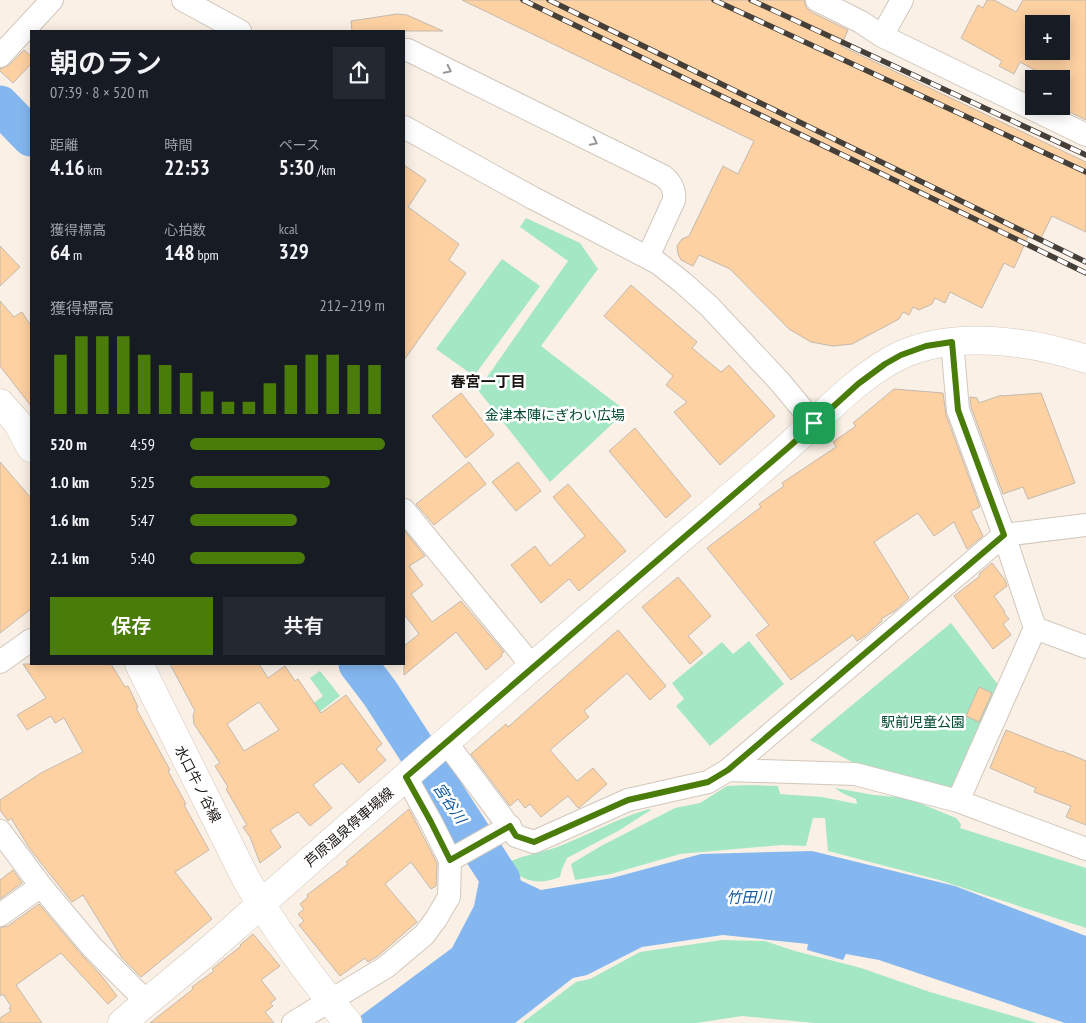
<!DOCTYPE html>
<html lang="ja">
<head>
<meta charset="utf-8">
<style>
  :root { --surface:#171b24; --page:#242831; --text:#f1f3f6; --muted:#9ea1a6; --accent:#4a7c09 }
  body { margin:0; font-family:"PT Sans Narrow","Noto Sans JP",sans-serif; background:var(--page); color:var(--text); height:100vh; display:flex; flex-direction:column; font-size:19px; white-space:nowrap }
  * { box-sizing:border-box; margin:0 }
  p { font-size:16px; color:var(--muted) }
  .icon { flex:none; width:28px; height:28px; fill:none; stroke:currentColor; stroke-width:2; stroke-linecap:round; stroke-linejoin:round }
  .map { position:relative; flex:1; overflow:hidden }
  .details { position:absolute; left:30px; top:30px; width:375px; height:635px; display:flex; flex-direction:column; background:var(--surface); border-radius:0px; box-shadow:0 2px 12px #0003 }
  .details>* { flex:none }
  .buttons { position:absolute; left:1025px; top:15px; display:grid; gap:10px }
  .buttons a { display:grid; place-items:center; width:45px; height:45px; border-radius:0px; background:var(--surface); box-shadow:0 2px 12px #0003; font-size:25px }
  .pin { position:absolute; display:grid; place-items:center; width:42px; height:42px; color:#fff; margin:-21px; border-radius:10px; box-shadow:0 2px 8px #0006 }
  .round { display:grid; place-items:center; flex:none; width:52px; height:52px; border-radius:0px; background:var(--page) }
  .overview { display:flex; align-items:center; justify-content:space-between; height:85px; padding:0 20px }
  h1 { font-size:28px; font-weight:600; line-height:38px }
  .figures { display:grid; grid-template-columns:repeat(3,1fr); gap:8px; height:85px; padding:5px 20px }
  .figures div { display:grid; align-content:center }
  .figures b { font-size:21px; font-weight:600 }
  .figures small { font-size:14px; font-weight:400 }
  .figures p { font-size:14px }
  .chart { height:140px; padding:10px 20px }
  .chart p { display:flex; justify-content:space-between }
  .chart svg { width:100%; height:90px; margin-top:5px; stroke:var(--accent); stroke-width:6 }
  .primary-button { display:flex; gap:10px; margin-top:auto; padding:10px 20px }
  .primary-button a { flex:1; height:58px; border-radius:0px; background:var(--accent); color:#fff; font-size:20px; font-weight:600; line-height:58px; text-align:center }
  .primary-button a+a { background:var(--page); color:var(--text) }
  ul { padding:0 20px; list-style:none; font-size:16px }
  li { display:grid; grid-template-columns:80px 60px 1fr; align-items:center; height:38px }
  li i { height:12px; border-radius:6px; background:var(--accent) }
  .map>svg:first-child { display:block }
  .green { fill:#a3e7c5 }
  .water { fill:#84b7f0 }
  .lines { fill:none; stroke-linecap:round; stroke-linejoin:round }
  .river { stroke:#84b7f0; stroke-width:39 }
  .building { fill:#fed1a2; stroke:#c3b9ae; fill-rule:evenodd }
  .street-casing { stroke:#d1c7bc; stroke-width:24 }
  .secondary-casing { stroke:#d1c7bc; stroke-width:29 }
  .street { stroke:#fff; stroke-width:22 }
  .secondary { stroke:#fff; stroke-width:28 }
  .rail-casing { stroke:#453f3a; stroke-width:5.5 }
  .rail { stroke:#fff; stroke-width:4; stroke-dasharray:11; stroke-linecap:butt }
  .oneway { stroke:#989694 }
  .route-casing { stroke:#fff; stroke-width:10 }
  .route { stroke:#4a7c09; stroke-width:6 }
  .labels { text-anchor:middle; dominant-baseline:central; stroke-width:5; stroke-linejoin:round; paint-order:stroke }
  .park-label { font-size:14px; fill:#014830; stroke:#fff }
  .street-label { font-size:14px; fill:#1a1612; stroke:#fff }
  .neighbourhood-label { font-size:15px; font-weight:bold; fill:#1a1612; stroke:#fff }
  .water-label { font-size:15px; font-style:italic; fill:#0d589c; stroke:#fff }
</style>
</head>
<body>
<div class="map">
<svg width="1086" height="1023" viewBox="0 0 1086 1023">
  <rect width="100%" height="100%" fill="#fbf0e5"/>
  <path class="green" d="M526,218L580,243L598,269L541,346L626,411L550,482L478,390L568,261L520,227Z
    M502,259L540,286L474,376L436,349Z
    M951,623L1002,690L955,791L854,763L810,740Z
    M749,641L784,684L710,746L676,706L684,699L672,683L722,642L733,654Z
    M320,671L340,696L283,740L277,731L323,696L310,678Z
    M750,785L778,786L780,794L822,797L857,804L856,799L842,793L835,788L874,795L907,798L956,818L961,824L960,828L1086,868V928L939,880L828,851L825,818H813L806,846L782,845L680,854L611,874L575,880L571,864L601,846L675,808L700,803L727,786Z
    M649,809L651,810L618,831L567,858L562,869L560,877C537,886 522,881 505,864C522,855 542,853 560,846C590,834 618,818 649,809Z
    M722,940L765,941L795,951L861,968L930,992L1037,1023H815L742,1016L696,1023H522L576,982L590,979L640,952Z"/>
  <path class="water" d="M488,849L502,870L522,881L541,890L612,878L701,854L812,851L955,886L1086,936V1023H1065L879,960L846,954L843,960L807,950L808,944L723,935L642,947L587,975L573,978L515,1023H351L452,948L474,906L479,881L475,857Z"/>
  <g class="lines">
    <path class="river" d="M0,105L31,137
      M358,664L380,693L501,880"/>
  </g>
  <path class="building" d="M462,0H804L806,7L811,12L848,30L841,46L1086,162V232L1052,216L1041,238L1030,232L1014,268L1004,263L982,308L950,292L945,303L935,298L932,304L919,310L913,307L909,315L903,312L899,319L852,344L833,346L811,342L789,329L730,269L699,255L693,266L681,260L678,254L677,246L682,239L689,236L723,166L738,174L754,141Z
    M987,0H994L1016,12L1023,0H1086V120L1057,106H1061V90L1064,86L1061,85V79H1051L1020,62L1014,74L999,66L1002,61L961,38L978,5L983,8ZM1034,24H1061V51H1034Z
    M397,14L407,15L443,31H352L351,21Z
    M24,50L31,56V64L13,83L0,71V69L9,65Z
    M404,165L426,180L408,207L459,244L449,260L466,273L404,360Z
    M0,246L20,267L0,286Z
    M631,285L697,342L692,348L721,372L729,365L775,416L720,465L674,412L687,402L666,385L673,376L604,316Z
    M0,301L14,317L22,312L31,326V406L0,366Z
    M894,389L943,393L946,415L980,507L971,511L983,536L967,549L954,522L934,536L918,513L874,542L909,598L896,610L881,619L882,621L865,636L857,641L853,635L791,680L756,635L769,625L707,548L761,507L759,504L784,486L782,483L836,447L833,442L856,426L853,423Z
    M461,393L494,435L466,458L432,416Z
    M1041,393L1075,483L1028,499L1023,487L1003,494L971,407L970,397L977,398L979,403L1002,395V396Z
    M635,428L691,496L666,518L609,451Z
    M0,462L31,498V609L0,633Z
    M469,462L486,484L434,525L416,504Z
    M518,462L541,491L516,511L492,482Z
    M568,484L626,551L579,591L569,579L541,603L511,565L535,546L550,566L585,536L553,497Z
    M404,530L425,556L409,566L423,585L411,594L432,622L461,601L504,652L501,654L502,656L486,670L456,632L404,675V646L419,634L404,614Z
    M992,563L1005,580L1007,586L994,596L1005,612L1004,613L1009,619L1003,624L1011,635L993,649L954,596L980,576L979,574Z
    M678,577L711,616L688,636L703,653L690,664L642,607Z
    M618,630L666,686L650,700L627,673L584,711L589,717L550,750L577,781L593,768L607,784L580,807L578,808L568,796L541,817L530,804L525,808L518,799L510,806L471,754L506,724L508,727Z
    M23,664H111L125,687L128,686L138,707L136,708L170,770L168,771L186,804L184,805L209,850L175,872L212,919L141,977L122,958L83,895L72,902L30,849L11,818L8,821L0,810V800L41,773L83,752L64,718L55,723L51,716L27,730L17,715L46,698Z
    M170,664H259L268,678L285,666L295,681L298,679L321,713L346,695L382,744L376,749L386,760L359,783L342,763L313,785L332,808L310,826L298,812L270,830L281,847L260,863L250,837L243,827L247,825L226,789L228,787L215,766L220,763L194,724L193,715L195,711ZM259,702L279,730L244,751L227,724Z
    M979,687L992,693L979,722L966,716Z
    M1006,730L1061,752L1062,751L1086,761V825L1066,817L1071,806L1034,792L1036,788L990,768Z
    M409,809L437,863L436,886L431,889L411,862L385,884L417,922L378,956L368,962L365,958L340,976L299,925L304,921L298,914L304,909L300,904L308,897L307,895L348,864L346,862Z
    M13,870L22,883L0,899V880Z
    M39,904L82,955L100,974L117,996L108,1004L61,953L16,985L42,1023H0V1018L11,1011L9,1008L11,1006L3,994L0,996V928L8,926Z
    M253,934L280,966L261,980L276,999L270,1003L273,1006L265,1012L274,1023H150L193,989L192,987L214,971L212,969L241,946L240,945Z"/>
  <g class="lines">
    <g class="street-casing">
      <path id="street" d="M183,0L240,31
        M817,0L861,22L882,36L1086,135
        M882,36L902,0
        M404,50H408L663,176C671,182 675,189 674,200L648,257
        M0,56L52,0
        M404,127L533,198L658,263L682,282L709,306L780,382L814,423
        M404,510L533,667
        M1086,525L1004,535L1035,628L1086,647
        M0,662L31,640
        M446,742L516,836L534,842L628,800L708,782L728,770L1004,535L958,410L952,341
        M728,770L855,774L958,801L1086,849
        M958,801L1035,628
        M0,831L41,886L92,947L147,1002
        M450,860L510,826
        M0,915L41,886
        M293,1023L386,967L424,935L436,919L449,897L450,860L431,822L406,777"/>
    </g>
    <g class="secondary-casing">
      <path id="secondary" d="M0,403L17,422L31,448
        M139,664L246,879C275,930 311,977 348,1023
        M122,1023C159,991 198,961 234,928C383,795 534,665 685,535C721,505 757,475 792,443C823,415 862,373 901,355C955,330 1031,341 1086,359"/>
    </g>
    <use href="#street" class="street"/>
    <use href="#secondary" class="secondary"/>
    <g class="rail-casing">
      <path id="rail" d="M523,0L1086,273
        M549,0L1086,262
        M714,0L1086,172
        M751,0L1086,155"/>
    </g>
    <use href="#rail" class="rail"/>
  </g>
  <defs><path id="oneway-chevron" d="M-2-3.5L2.5 0L-2 3.5" fill="none" stroke-width="1.6" stroke-linecap="round" stroke-linejoin="round" transform="scale(1.25)"/></defs>
  <g class="oneway">
    <use href="#oneway-chevron" transform="translate(448 70) rotate(26)"/>
    <use href="#oneway-chevron" transform="translate(594 142) rotate(26)"/>
  </g>
  <g class="lines">
    <g class="route-casing">
      <path id="route" d="M952,342L958,410L1004,535L728,770L708,782L628,800L534,842L516,836L510,826L450,860L431,822L406,777L790,446L858,384L885,364L901,355L926,346Z"/>
    </g>
    <use href="#route" class="route"/>
  </g>
  <g class="labels">
    <g class="park-label">
      <text x="555" y="415">金津本陣にぎわい広場</text>
      <text x="923" y="722">駅前児童公園</text>
    </g>
    <g class="street-label">
      <text transform="translate(198 784) rotate(63)">水口牛ノ谷線</text>
      <text transform="translate(349 827) rotate(-41)">芦原温泉停車場線</text>
    </g>
    <g class="neighbourhood-label">
      <text x="488" y="381">春宮一丁目</text>
    </g>
    <g class="water-label">
      <text transform="translate(450 803) rotate(56)">宮谷川</text>
      <text transform="translate(749 897) rotate(-1)">竹田川</text>
    </g>
  </g>
</svg>
<div class="buttons">
<a>+</a>
<a>−</a>
</div>
<div class="pin" style="left:814px;top:423px;background:#1e9e55"><svg class="icon" aria-label="arrive" viewBox="0 0 24 24"><path d="M6 21V4h12l-3 4 3 4H6"/></svg></div>
<section class="details">
<div class="overview"><div><h1>朝のラン</h1><p>07:39 · 8 × 520 m</p></div><a class="round"><svg class="icon" aria-label="share" viewBox="0 0 24 24"><path d="M12 15V3M7 8l5-5 5 5M5 13v7h14v-7"/></svg></a></div>
<div class="figures">
<div><p>距離</p><b>4.16<small> km</small></b></div>
<div><p>時間</p><b>22:53</b></div>
<div><p>ペース</p><b>5:30<small> /km</small></b></div>
</div>
<div class="figures">
<div><p>獲得標高</p><b>64<small> m</small></b></div>
<div><p>心拍数</p><b>148<small> bpm</small></b></div>
<div><p>kcal</p><b>329</b></div>
</div>
<div class="chart"><p><span>獲得標高</span>212–219 m</p>
<svg viewBox="0 0 160 44" preserveAspectRatio="none"><path d="M5 44V15M15 44V6M25 44V6M35 44V6M45 44V15M55 44V20M65 44V24M75 44V33M85 44V38M95 44V38M105 44V29M115 44V20M125 44V15M135 44V15M145 44V20M155 44V20"/></svg>
</div>
<ul>
<li><b>520 m</b>4:59<i style="width:100%"></i></li>
<li><b>1.0 km</b>5:25<i style="width:72%"></i></li>
<li><b>1.6 km</b>5:47<i style="width:55%"></i></li>
<li><b>2.1 km</b>5:40<i style="width:59%"></i></li>
</ul>
<div class="primary-button"><a>保存</a><a>共有</a></div>
</section>
</div>
</body>
</html>
